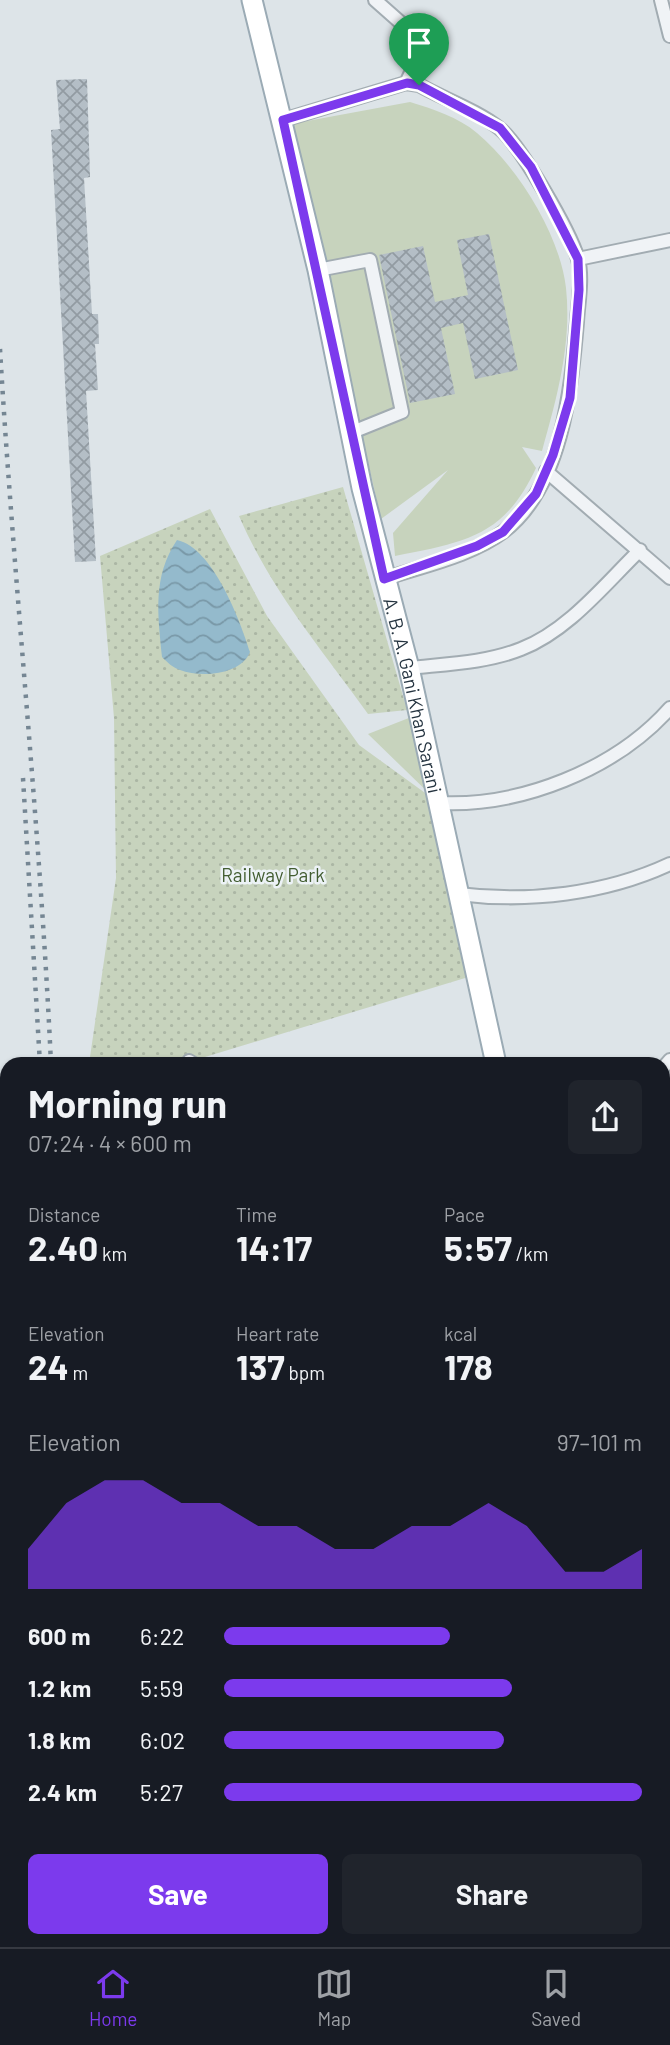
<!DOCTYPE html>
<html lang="en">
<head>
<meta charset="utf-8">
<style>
  :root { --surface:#171b24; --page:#20242c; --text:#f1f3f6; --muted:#9ea1a6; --line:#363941; --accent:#7c3aed }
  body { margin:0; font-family:Barlow,sans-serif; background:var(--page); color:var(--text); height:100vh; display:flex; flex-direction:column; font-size:26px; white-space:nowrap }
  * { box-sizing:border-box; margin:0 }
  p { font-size:23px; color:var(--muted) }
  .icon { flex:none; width:38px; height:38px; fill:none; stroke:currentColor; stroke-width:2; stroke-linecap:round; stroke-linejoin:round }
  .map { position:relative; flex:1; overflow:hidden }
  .details { position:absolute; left:0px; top:1057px; width:670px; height:891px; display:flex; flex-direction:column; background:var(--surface); border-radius:21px 21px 0 0; box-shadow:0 2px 5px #0004 }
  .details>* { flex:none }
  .pin { position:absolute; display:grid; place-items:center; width:60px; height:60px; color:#fff; margin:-72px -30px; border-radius:50% 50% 50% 0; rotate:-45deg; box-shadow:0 0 7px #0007 }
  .pin .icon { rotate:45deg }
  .round { display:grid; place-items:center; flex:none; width:74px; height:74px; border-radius:10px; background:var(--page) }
  .head { display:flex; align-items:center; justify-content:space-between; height:119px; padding:0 28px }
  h1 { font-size:38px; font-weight:700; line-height:52px }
  .metrics { display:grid; grid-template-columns:repeat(3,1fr); gap:10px; height:119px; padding:7px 28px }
  .metrics div { display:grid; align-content:center }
  .metrics b { font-size:35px; font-weight:700 }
  .metrics small { font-size:19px; font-weight:400 }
  .metrics p { font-size:19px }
  .chart { height:196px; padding:14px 28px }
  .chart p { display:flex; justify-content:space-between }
  .chart svg { width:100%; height:126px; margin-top:7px; fill:var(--accent); opacity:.7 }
  .primary-button { display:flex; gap:14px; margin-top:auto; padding:14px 28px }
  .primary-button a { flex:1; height:80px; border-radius:10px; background:var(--accent); color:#fff; font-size:28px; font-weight:700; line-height:80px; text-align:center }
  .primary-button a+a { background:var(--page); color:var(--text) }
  ul { padding:0 28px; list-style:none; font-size:23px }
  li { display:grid; grid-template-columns:112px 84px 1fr; align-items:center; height:52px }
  li i { height:18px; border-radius:9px; background:var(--accent) }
  .tab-bar { display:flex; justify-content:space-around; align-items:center; height:98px; border-top:2px solid var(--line); background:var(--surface); font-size:19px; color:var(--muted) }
  .tab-bar a { display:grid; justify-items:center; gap:4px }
  .tab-bar .current { color:var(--accent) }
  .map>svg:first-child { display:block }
  .grass { fill:#c7d3bd }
  .park { fill:url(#park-dots) }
  .water { fill:url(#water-waves) }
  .building { fill:url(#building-cross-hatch) }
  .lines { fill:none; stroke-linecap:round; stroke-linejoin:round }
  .minor-casing { stroke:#a2acb2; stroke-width:16 }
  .primary-casing { stroke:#9babb5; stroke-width:23 }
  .minor { stroke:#f0f3f6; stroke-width:12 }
  .primary { stroke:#fff; stroke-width:19 }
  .rail { stroke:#758693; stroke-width:4.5; stroke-dasharray:3.5 7; stroke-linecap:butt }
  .route-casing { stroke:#fff; stroke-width:14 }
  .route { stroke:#7c3aed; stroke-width:9 }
  .labels { text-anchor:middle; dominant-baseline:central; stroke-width:5; stroke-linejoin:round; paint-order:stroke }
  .street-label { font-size:19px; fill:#253440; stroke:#ecf2f6 }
  .park-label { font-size:19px; fill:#425d31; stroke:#ecf2f6 }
</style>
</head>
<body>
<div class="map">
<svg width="670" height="1947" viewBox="0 0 670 1947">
  <defs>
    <pattern id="park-dots" width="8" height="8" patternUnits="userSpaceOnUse" patternTransform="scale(1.75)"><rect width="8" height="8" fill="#c7d3bd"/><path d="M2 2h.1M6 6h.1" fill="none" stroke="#abb6a4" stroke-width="1.8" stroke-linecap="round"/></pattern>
    <pattern id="water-waves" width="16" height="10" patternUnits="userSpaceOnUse" patternTransform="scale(1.75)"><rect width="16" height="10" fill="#94bacc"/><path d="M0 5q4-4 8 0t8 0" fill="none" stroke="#7998a7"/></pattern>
    <pattern id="building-cross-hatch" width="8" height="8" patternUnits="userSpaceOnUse" patternTransform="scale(1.75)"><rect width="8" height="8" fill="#b4bec6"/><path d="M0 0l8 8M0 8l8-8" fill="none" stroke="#929ba2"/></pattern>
  </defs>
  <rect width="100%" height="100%" fill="#dde4e8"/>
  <path class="grass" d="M410,102C433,109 458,117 477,133C518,167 560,235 566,288C572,343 557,398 542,451L522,447L536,468C504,537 465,542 395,556L393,533L448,470L381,519L291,124Z
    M419,714L439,803L368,734Z
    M353,1941H556L565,1947H348Z"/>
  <path class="park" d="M343,487L407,710L368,714C320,647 272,592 239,516Z
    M210,509L267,616L359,745L439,803L475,975L182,1064H89L116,878L114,718L100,556Z"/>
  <path class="water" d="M177,540C213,548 240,620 250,652C241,675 201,678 180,670C173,668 167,662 162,657C158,615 152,577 177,540Z"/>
  <path class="building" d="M87,79L90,177L84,178L92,314H98L99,344H95L98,390L86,391L96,561L75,562L51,130L60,129L56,80Z
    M489,234L518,370L475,379L463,323L441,328L455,394L410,403L379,255L423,246L435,302L468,295L457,240Z"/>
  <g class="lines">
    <g class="minor-casing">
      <path id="minor" d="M375,0L418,38L420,54L406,83
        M661,0L670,36
        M283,120L406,83L419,85C444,99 476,110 499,128C520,144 570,232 578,259C583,278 578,303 577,322C571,391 562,487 503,532C471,556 422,566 384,579
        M578,259L670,240
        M318,270L370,260L402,412L350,433
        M546,471L670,578
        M409,668C446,664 486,663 521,649C568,631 605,584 640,550
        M439,803C520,807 615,770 670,708
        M458,894C528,903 606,894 670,864
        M189,1061L194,1064
        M663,1068L670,1060
        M663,1246L670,1239
        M663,1316L670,1307
        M663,1427L670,1420
        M663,1492L670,1485
        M663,1559L670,1553
        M663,1586L670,1580
        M0,1834L7,1844
        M49,1941L51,1947
        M265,1941L273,1947
        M556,1941L564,1947
        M188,1947L191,1941
        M365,1947L370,1941"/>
    </g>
    <g class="primary-casing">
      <g id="primary">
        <path id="s1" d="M252,0L318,270L362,488L409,668L496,1064"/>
        <path d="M663,1683L670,1709"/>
        <path d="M663,1733L670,1759"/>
        <path d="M663,1818L670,1804"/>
        <path d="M663,1858L670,1845"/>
        <path d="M600,1947L603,1941"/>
        <path d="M616,1947L619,1941"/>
      </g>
    </g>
    <use href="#minor" class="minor"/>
    <use href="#primary" class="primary"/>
    <path class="rail" d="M0,349C14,587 40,825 51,1064
      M23,778L40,1064
      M96,1941L97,1947"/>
  </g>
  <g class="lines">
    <g class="route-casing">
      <path id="route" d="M407,83L419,85L500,128L531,167L578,259L579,290L570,398L553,455L536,494L503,532L477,546L384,579L283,120Z"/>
    </g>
    <use href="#route" class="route"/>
  </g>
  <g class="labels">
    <g class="street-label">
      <text stroke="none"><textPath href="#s1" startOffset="714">A. B. A. Gani Khan Sarani</textPath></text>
    </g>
    <g class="park-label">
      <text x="273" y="874">Railway Park</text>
    </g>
  </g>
</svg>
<div class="pin" style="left:419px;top:85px;background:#1e9e55"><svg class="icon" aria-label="arrive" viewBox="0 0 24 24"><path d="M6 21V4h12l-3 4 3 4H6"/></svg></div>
<section class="details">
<div class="head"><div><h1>Morning run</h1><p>07:24 · 4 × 600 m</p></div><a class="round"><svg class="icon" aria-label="share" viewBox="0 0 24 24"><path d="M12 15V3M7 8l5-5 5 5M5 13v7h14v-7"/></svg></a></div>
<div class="metrics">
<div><p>Distance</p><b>2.40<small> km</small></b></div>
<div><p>Time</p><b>14:17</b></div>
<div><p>Pace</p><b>5:57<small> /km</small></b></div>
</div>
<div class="metrics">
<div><p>Elevation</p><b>24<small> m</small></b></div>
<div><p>Heart rate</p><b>137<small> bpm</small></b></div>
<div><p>kcal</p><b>178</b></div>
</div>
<div class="chart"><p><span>Elevation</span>97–101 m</p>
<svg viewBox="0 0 160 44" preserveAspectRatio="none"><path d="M0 44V30L10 14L20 6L30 6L40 14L50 14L60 22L70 22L80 30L90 30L100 22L110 22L120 14L130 22L140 38L150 38L160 30V44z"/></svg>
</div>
<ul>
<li><b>600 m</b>6:22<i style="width:54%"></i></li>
<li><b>1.2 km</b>5:59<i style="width:69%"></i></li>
<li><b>1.8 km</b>6:02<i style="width:67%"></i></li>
<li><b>2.4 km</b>5:27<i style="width:100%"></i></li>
</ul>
<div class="primary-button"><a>Save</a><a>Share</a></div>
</section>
</div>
<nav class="tab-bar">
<a class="current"><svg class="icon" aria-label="home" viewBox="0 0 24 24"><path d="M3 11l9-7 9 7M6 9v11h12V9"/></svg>Home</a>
<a><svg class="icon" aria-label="map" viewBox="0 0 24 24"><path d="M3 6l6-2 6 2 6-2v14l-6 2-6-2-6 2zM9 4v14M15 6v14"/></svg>Map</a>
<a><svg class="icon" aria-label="saved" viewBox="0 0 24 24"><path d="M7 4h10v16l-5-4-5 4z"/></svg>Saved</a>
</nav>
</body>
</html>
